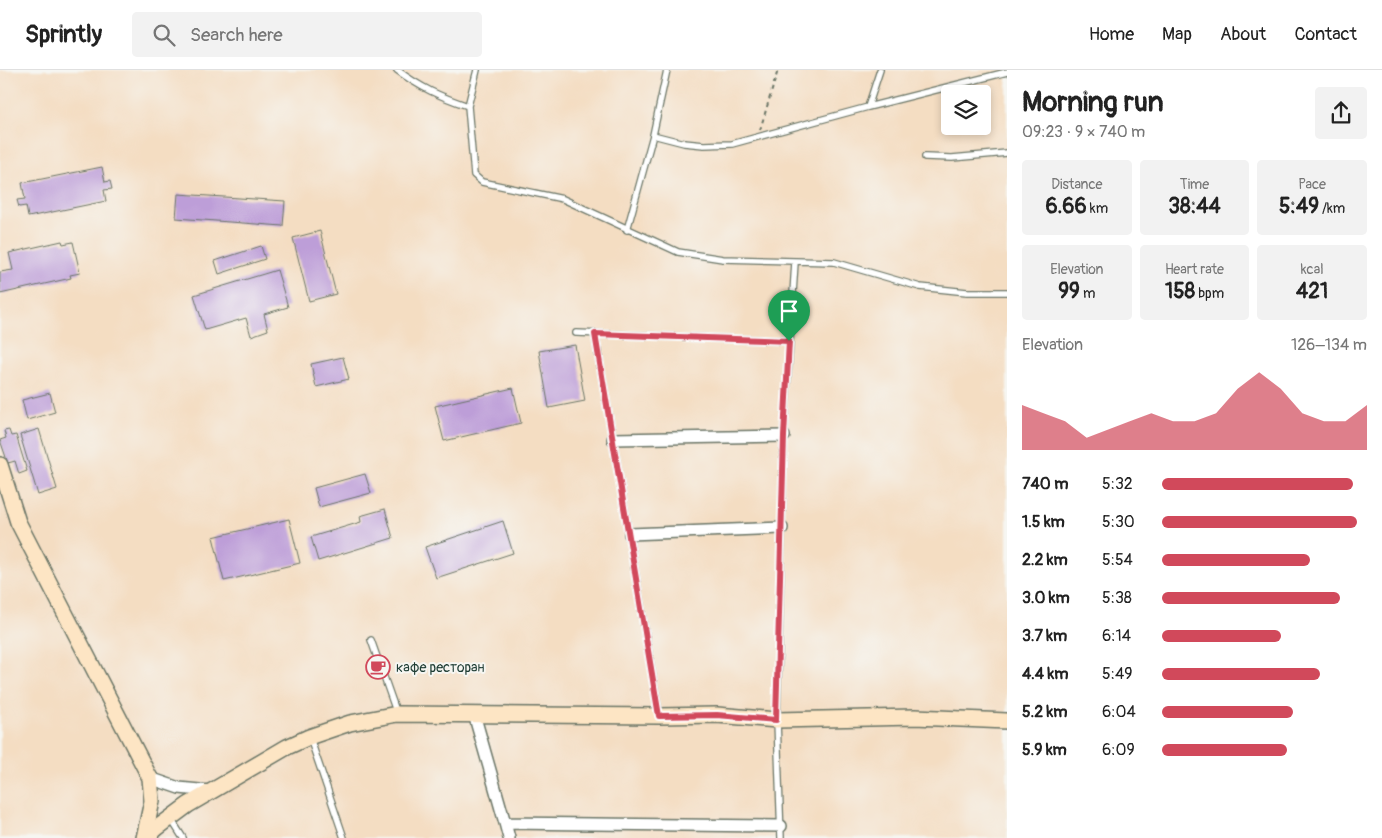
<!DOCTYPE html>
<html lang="en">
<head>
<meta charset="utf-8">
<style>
  :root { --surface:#fff; --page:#f2f2f2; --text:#222; --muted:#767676; --line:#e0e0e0; --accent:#d1495b }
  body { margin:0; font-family:Pangolin,sans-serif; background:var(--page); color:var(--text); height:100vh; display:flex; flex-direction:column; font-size:19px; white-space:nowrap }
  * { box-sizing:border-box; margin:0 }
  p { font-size:16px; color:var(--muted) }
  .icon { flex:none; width:28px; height:28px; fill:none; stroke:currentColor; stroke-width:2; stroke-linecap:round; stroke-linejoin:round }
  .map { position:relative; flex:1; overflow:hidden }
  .side { display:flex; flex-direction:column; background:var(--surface); width:375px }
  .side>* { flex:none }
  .buttons { position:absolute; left:941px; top:15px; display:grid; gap:10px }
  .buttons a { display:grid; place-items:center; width:50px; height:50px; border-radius:5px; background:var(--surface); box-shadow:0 2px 8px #0003; font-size:25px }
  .pin { position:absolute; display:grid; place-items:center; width:42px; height:42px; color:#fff; margin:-51px -21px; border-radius:50% 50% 50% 0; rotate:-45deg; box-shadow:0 0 5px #0007 }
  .pin .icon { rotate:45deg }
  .round { display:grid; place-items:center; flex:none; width:52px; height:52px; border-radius:5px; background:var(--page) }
  .overview { display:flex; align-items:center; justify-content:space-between; height:85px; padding:0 15px }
  h1 { font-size:28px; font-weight:700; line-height:38px }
  .metrics { display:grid; grid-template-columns:repeat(3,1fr); gap:8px; height:85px; padding:5px 15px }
  .metrics div { display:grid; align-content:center; border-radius:5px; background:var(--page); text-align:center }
  .metrics b { font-size:21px; font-weight:700 }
  .metrics small { font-size:14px; font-weight:400 }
  .metrics p { font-size:14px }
  .chart { height:140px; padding:10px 15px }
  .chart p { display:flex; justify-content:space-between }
  .chart svg { width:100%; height:90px; margin-top:5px; fill:var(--accent); opacity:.7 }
  ul { padding:0 15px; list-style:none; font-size:16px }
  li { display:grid; grid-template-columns:80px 60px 1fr; align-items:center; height:38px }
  li i { height:12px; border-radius:6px; background:var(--accent) }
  header { display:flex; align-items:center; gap:30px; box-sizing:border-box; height:70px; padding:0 25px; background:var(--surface); border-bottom:1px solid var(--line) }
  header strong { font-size:24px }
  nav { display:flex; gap:28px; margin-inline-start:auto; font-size:18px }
  .search { width:350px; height:45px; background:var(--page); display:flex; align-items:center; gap:12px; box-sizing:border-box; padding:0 18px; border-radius:5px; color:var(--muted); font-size:19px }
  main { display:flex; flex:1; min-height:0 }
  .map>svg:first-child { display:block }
  .building { fill:#bd9ed8 }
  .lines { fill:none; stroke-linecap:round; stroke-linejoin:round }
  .lane-casing { stroke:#6a7566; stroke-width:8 }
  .street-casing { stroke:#6a7566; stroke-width:14 }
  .secondary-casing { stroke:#6a7566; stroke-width:18 }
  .path { stroke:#6a7566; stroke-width:2; stroke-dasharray:4 4; stroke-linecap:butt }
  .lane { stroke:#fff; stroke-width:5.5 }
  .street { stroke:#fff; stroke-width:11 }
  .secondary { stroke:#fde5c4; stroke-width:15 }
  .route-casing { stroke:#fff; stroke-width:10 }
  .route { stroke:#d1495b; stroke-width:6 }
  .labels { text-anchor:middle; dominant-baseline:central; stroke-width:4; stroke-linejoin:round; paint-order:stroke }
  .poi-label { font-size:14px; fill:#1f3d34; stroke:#f6f6f2; text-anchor:start }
</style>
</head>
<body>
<header>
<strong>Sprintly</strong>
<div class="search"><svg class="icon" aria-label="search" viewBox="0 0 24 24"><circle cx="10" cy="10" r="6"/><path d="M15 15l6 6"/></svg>Search here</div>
<nav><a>Home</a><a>Map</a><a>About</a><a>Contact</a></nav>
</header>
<main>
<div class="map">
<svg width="1007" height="768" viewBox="0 0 1007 768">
  <rect width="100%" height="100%" fill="#f6f6f2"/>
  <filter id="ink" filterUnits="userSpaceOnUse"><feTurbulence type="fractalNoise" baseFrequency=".02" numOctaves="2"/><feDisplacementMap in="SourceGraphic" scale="10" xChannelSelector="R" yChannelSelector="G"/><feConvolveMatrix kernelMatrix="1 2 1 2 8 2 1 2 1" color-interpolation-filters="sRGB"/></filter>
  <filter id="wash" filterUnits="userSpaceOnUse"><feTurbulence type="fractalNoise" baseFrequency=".0096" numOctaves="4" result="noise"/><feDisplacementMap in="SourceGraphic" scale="20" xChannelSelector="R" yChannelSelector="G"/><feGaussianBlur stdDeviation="1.12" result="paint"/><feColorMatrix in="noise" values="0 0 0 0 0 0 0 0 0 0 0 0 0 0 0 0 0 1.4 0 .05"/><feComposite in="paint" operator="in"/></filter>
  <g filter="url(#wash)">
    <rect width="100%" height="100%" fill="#f4ddc2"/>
    <g id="blocks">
      <path class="building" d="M102,97L105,112L110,111L112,119L104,120L106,131L28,147L26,136L19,137L17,130L25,129L22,113Z
        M178,124L285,131L283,156L176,148Z
        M320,161L336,224L309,231L293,168Z
        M62,171L63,174L73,172L80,203L70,205L71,208L0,224V202L13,200L9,183Z
        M261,176L265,189L219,204L215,191Z
        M277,200L288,237L264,244L268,260L251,266L246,248L205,260L194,225Z
        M575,275L585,331L549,338L539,281Z
        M343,287L349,309L316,317L311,294Z
        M513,318L521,353L444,371L435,336Z
        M50,323L55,342L27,350L22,330Z
        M39,359L57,419L38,425L20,365Z
        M9,360L11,366L16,365L27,401L19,404L15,391L8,393L0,370L6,368L4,361Z
        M365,404L371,423L319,437L314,418Z
        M385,439L393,468L318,491L311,467L361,452L360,446Z
        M289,449L300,493L224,511L213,467Z
        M503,451L513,483L436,508L425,477Z"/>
    </g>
  </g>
  <g filter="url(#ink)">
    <use href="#blocks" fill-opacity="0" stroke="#6a7566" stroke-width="1"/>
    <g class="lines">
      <g class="lane-casing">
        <path id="lane" d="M397,0C421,18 439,26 468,36L474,105L482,112L563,129L678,182L723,189L834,192L920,217L967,222H1007
          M468,36L477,0
          M868,37L1007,2
          M653,65L684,73L704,75L732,74L868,37L880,0
          M925,87L952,88L1007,83
          M627,160L653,65L667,0
          M576,263L789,271
          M595,264L659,644
          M371,570L397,644
          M310,668L344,768
          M171,749L183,768
          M781,768L777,650L784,366L795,192"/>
      </g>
      <g class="street-casing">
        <path id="street" d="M613,369L784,366
          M630,464L782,458
          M474,644L505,753
          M150,708L179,718L210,721
          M509,768L505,753L781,756"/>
      </g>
      <g class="secondary-casing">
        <path id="secondary" d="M0,395L18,452L150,708L152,731L144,768
          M146,768L157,758L188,735L287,677L309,667L350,653L397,644L659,646L717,645L777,650L915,647L1007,651"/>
      </g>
      <path class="path" d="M760,60L778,0"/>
      <use href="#lane" class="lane"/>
      <use href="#street" class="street"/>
      <use href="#secondary" class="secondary"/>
    </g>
  </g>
  <g class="lines" filter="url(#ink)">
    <g class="route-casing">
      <path id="route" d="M595,264L789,271L784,366L776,650L717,645L659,646Z"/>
    </g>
    <use href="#route" class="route"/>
  </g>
  <defs>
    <g id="cafe-ring" transform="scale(1.25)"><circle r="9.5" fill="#f6f6f2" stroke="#d1495b" stroke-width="1.5"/><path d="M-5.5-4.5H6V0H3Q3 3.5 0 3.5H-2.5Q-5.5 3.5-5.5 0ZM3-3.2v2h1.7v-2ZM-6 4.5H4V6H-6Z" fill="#d1495b"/></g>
  </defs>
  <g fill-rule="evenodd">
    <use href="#cafe-ring" x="378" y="597"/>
  </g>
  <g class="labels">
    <g class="poi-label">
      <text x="396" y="597">кафе ресторан</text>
    </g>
  </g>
</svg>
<div class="buttons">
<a><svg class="icon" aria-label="layers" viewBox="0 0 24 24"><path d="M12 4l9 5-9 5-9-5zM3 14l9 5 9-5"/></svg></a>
</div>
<div class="pin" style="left:789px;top:271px;background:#1e9e55"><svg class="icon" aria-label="arrive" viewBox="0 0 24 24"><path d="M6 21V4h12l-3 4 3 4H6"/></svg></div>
</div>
<section class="side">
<div class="overview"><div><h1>Morning run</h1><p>09:23 · 9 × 740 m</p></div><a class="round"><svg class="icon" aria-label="share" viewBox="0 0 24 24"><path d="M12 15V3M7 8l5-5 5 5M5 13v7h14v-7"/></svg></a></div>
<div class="metrics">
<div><p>Distance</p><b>6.66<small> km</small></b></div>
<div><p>Time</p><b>38:44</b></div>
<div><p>Pace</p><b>5:49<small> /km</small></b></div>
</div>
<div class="metrics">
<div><p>Elevation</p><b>99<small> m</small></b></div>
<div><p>Heart rate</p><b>158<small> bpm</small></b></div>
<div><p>kcal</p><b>421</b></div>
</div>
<div class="chart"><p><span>Elevation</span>126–134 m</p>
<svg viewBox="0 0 160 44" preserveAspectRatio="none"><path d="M0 44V22L10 26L20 30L30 38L40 34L50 30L60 26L70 30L80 30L90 26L100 14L110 6L120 14L130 26L140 30L150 30L160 22V44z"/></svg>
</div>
<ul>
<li><b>740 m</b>5:32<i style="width:93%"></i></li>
<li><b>1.5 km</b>5:30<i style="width:95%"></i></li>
<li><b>2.2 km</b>5:54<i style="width:72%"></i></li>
<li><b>3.0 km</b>5:38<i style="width:87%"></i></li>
<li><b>3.7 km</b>6:14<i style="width:58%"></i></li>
<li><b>4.4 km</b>5:49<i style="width:77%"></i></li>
<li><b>5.2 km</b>6:04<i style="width:64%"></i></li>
<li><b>5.9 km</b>6:09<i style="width:61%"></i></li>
</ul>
</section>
</main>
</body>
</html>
